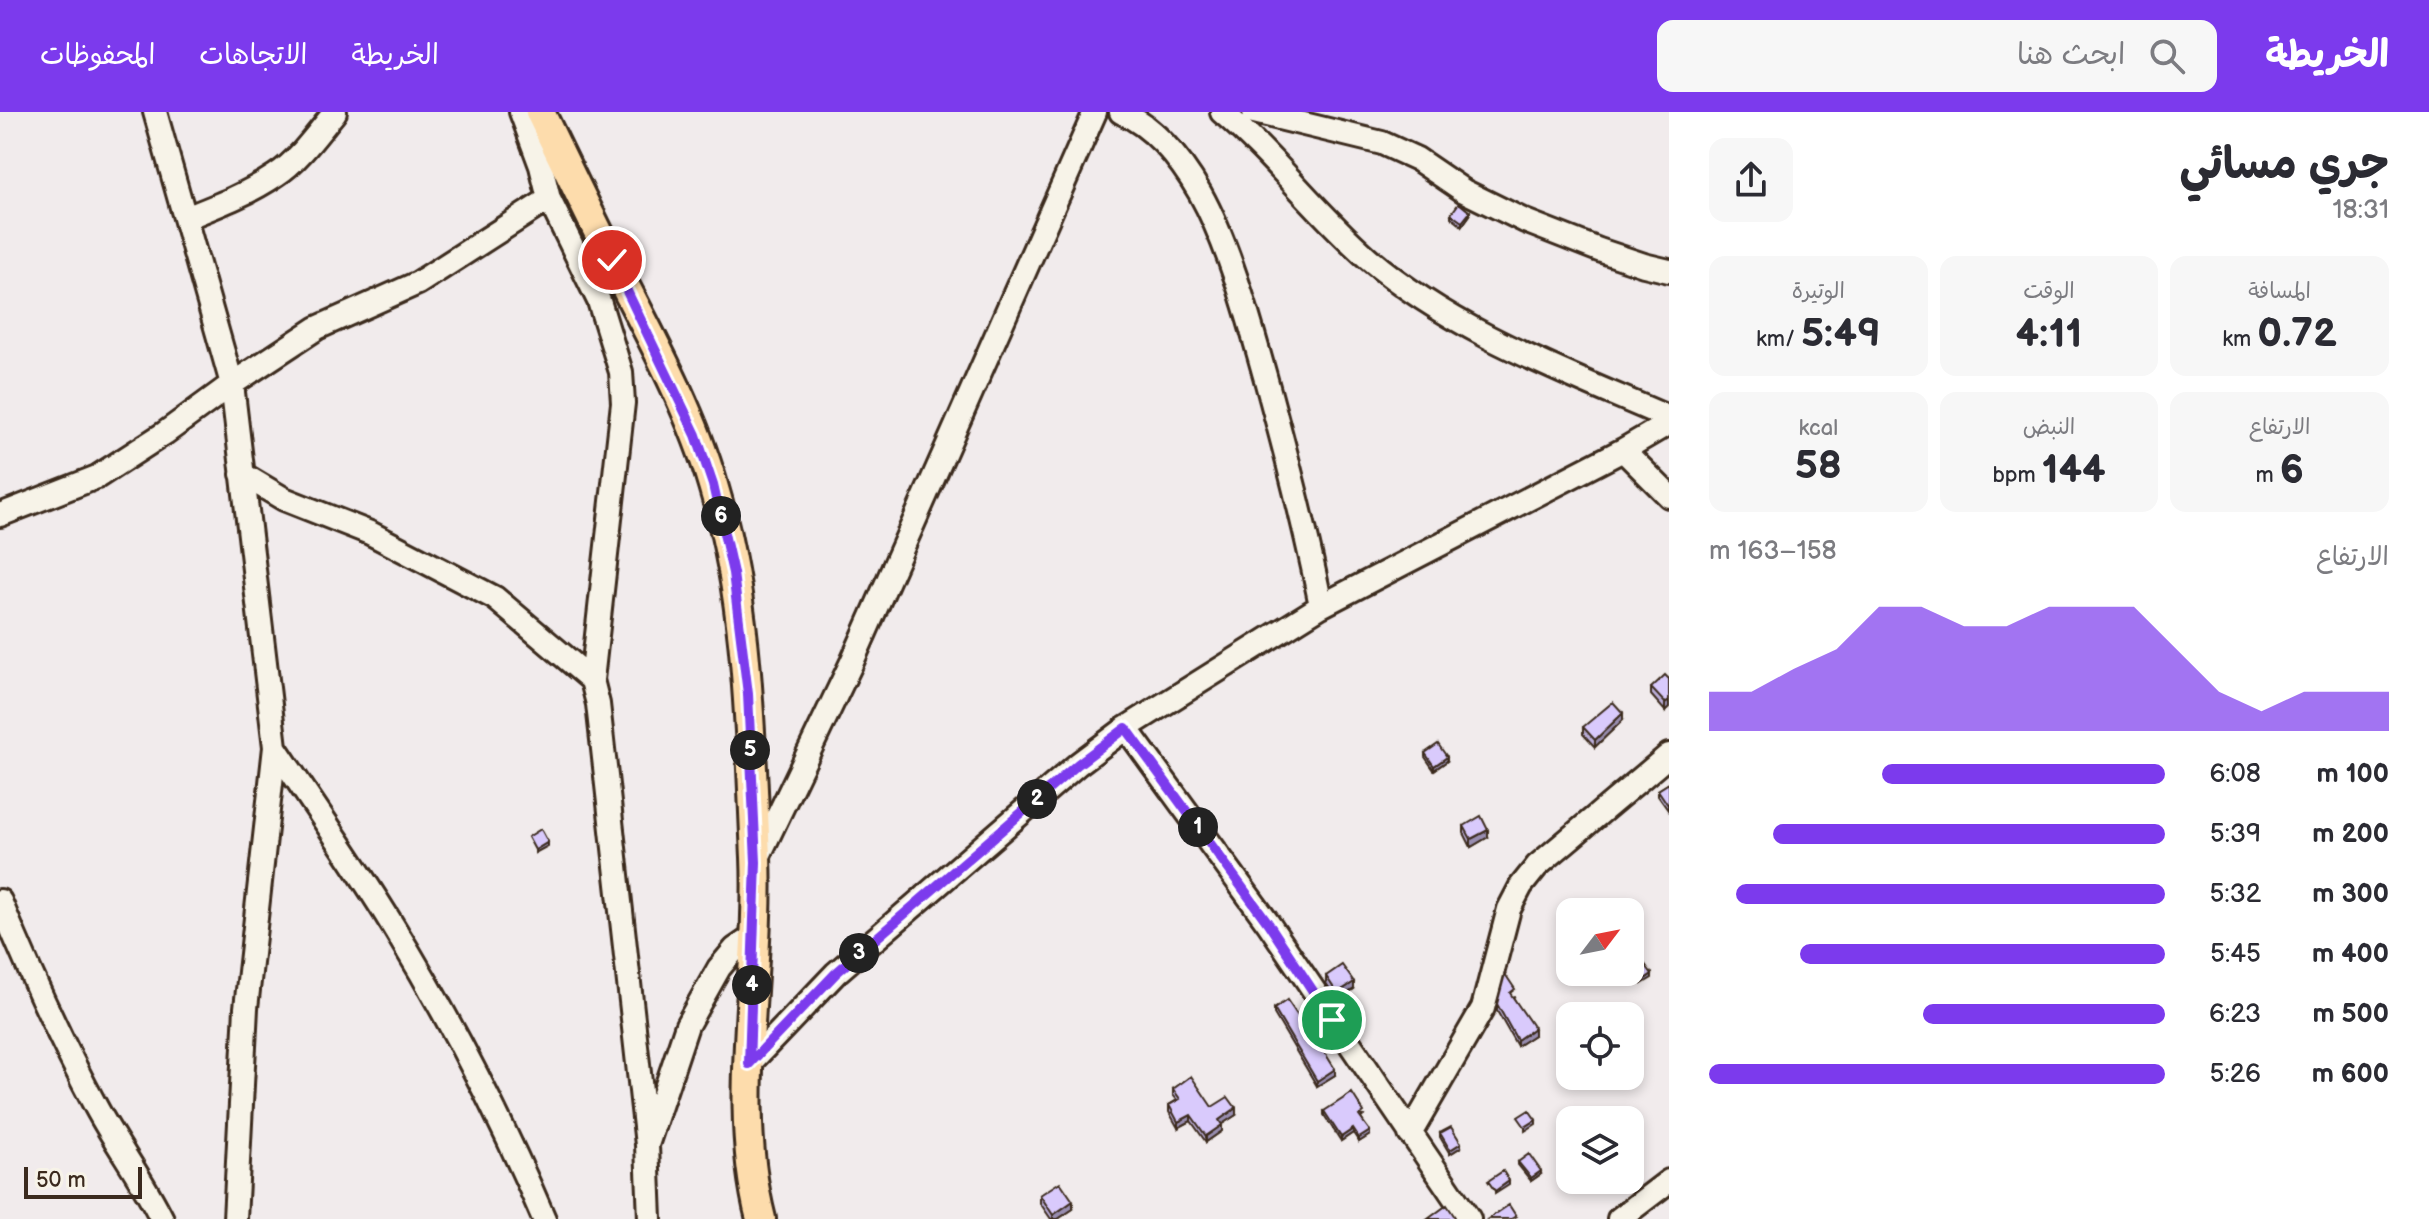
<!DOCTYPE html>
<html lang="ar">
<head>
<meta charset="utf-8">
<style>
  :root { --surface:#fff; --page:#f7f7f7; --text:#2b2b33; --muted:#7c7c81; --accent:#7c3aed }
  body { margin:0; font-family:"Balsamiq Sans","Playpen Sans Arabic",sans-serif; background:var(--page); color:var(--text); direction:rtl; height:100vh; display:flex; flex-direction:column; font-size:30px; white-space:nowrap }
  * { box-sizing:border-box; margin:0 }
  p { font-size:26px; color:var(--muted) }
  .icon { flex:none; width:44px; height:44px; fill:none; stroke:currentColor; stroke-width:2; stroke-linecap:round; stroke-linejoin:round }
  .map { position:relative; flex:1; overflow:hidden; direction:ltr }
  .panel { display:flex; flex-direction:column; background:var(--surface); width:760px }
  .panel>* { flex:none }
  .needle { width:52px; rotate:58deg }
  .tools { position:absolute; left:1556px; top:786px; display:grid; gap:16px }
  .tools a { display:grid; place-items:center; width:88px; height:88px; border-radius:16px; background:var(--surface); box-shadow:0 4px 12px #0003; font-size:40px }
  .scale { position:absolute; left:24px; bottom:20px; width:118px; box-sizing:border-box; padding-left:8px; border:4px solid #3b2a1e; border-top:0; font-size:22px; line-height:28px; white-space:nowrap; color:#3b2a1e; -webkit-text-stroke:6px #f7f3e8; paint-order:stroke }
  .pin { position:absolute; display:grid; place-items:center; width:68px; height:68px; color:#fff; margin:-34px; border:4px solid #fff; border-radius:50%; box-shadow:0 2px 8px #0007 }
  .km { position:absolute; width:40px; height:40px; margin:-20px; border-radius:50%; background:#222; color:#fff; font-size:22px; line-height:40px; text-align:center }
  .round { display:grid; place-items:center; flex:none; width:84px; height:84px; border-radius:16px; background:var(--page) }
  .head { display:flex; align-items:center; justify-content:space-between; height:136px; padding:0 40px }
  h1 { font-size:44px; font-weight:700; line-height:60px }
  .metrics { display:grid; grid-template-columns:repeat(3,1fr); gap:12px; height:136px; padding:8px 40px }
  .metrics div { display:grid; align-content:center; border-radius:16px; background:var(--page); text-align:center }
  .metrics b { font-size:40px; font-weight:700 }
  .metrics small { font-size:22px; font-weight:400 }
  .metrics p { font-size:22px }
  .chart { height:224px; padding:16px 40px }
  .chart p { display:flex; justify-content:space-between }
  .chart svg { width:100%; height:144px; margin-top:8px; fill:var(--accent); opacity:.7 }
  ul { padding:0 40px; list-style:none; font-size:26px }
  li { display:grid; grid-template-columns:128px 96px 1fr; align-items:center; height:60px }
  li i { height:20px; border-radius:10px; background:var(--accent) }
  header { display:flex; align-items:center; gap:48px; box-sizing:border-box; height:112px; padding:0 40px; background:var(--accent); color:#fff }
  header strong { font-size:38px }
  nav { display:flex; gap:44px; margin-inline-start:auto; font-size:28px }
  .search { width:560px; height:72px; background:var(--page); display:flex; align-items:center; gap:20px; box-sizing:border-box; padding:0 28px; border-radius:16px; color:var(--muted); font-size:30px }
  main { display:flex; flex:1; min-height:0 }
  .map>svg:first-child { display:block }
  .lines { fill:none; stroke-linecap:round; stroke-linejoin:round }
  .minor-casing { stroke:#3b2a1e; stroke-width:28 }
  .major-casing { stroke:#3b2a1e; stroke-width:34 }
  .minor { stroke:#f7f3e8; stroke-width:22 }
  .major { stroke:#fddcac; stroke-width:28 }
  .wall { fill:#bbaed9; stroke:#3b2a1e; stroke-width:2 }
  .shaded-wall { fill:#988db0; stroke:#3b2a1e; stroke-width:2 }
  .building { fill:#d9cafc; stroke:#3b2a1e; stroke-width:2 }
  .route-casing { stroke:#fff; stroke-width:16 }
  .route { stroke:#7c3aed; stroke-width:10 }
</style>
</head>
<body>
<header>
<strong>الخريطة</strong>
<div class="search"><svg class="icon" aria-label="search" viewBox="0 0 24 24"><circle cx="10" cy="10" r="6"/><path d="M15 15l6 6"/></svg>ابحث هنا</div>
<nav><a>الخريطة</a><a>الاتجاهات</a><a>المحفوظات</a></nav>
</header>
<main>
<section class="panel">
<div class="head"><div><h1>جري مسائي</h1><p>18:31</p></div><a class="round"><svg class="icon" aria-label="share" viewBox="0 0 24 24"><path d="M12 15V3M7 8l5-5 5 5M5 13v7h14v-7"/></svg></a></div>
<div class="metrics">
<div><p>المسافة</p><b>0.72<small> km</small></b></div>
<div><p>الوقت</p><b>4:11</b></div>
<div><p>الوتيرة</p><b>5:49<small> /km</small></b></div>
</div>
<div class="metrics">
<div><p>الارتفاع</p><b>6<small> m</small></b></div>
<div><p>النبض</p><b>144<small> bpm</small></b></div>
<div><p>kcal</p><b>58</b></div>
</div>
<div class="chart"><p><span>الارتفاع</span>158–163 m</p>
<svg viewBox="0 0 160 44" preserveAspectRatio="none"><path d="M0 44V32L10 32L20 25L30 19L40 6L50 6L60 12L70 12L80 6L90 6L100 6L110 19L120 32L130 38L140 32L150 32L160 32V44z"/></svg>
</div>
<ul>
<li><b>100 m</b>6:08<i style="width:62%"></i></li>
<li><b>200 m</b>5:39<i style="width:86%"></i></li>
<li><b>300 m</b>5:32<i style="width:94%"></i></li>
<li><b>400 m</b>5:45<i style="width:80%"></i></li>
<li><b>500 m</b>6:23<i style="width:53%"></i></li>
<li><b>600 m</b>5:26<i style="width:100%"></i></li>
</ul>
</section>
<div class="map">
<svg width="1669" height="1107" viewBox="0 0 1669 1107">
  <rect width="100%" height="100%" fill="#f1ebec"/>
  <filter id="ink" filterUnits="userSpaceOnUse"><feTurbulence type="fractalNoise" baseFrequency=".0125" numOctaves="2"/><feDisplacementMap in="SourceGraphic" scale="16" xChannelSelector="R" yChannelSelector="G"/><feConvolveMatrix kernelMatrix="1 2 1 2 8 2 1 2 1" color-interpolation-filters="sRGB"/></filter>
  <g filter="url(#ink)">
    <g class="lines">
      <g class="minor-casing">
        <path id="minor" d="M155,0L232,272L275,635L246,896L235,1107
          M521,0L541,54L549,87L599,189L621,260L623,291L592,568L598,592L647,1033
          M1121,0C1156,16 1181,48 1200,81C1229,133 1249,207 1265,264C1286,341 1306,417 1321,494
          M1222,0C1275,45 1316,101 1368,146C1456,221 1564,260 1669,306
          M1254,0L1382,31L1417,47L1464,79L1525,109L1599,138L1644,153L1669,159
          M186,106C216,94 248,82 276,63C298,49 318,21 335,0
          M1623,338L1669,384
          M242,362L284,387L370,421L495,486L592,568
          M0,403L97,365L165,321L232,272L317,216L418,171L549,87
          M1126,616L1268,811L1469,1107
          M275,635C314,694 356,753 393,814C450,907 501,1006 544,1107
          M756,750L852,550L1095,0
          M0,789C29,859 60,928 96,995C117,1034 143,1068 162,1107
          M749,952L836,861L1078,652L1126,616L1321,494L1623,338L1669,311
          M1410,1022L1483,896L1509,797L1521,774L1537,754L1669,643
          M650,1107L647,1033L687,913L719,856L735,837L754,824
          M1619,1107L1669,1069"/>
      </g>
      <g class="major-casing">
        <path id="major" d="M540,0C568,58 596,116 625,174C658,238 693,304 713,373C749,492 750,621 756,745C761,863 731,991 761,1107"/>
      </g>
      <use href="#minor" class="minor"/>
      <use href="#major" class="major"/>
    </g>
    <path class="wall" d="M1451,102L1470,103L1462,114L1451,105Z
      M1669,567L1665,599L1651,583V576Z
      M1623,608L1595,635L1583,622V615Z
      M1425,641L1447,649L1434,658L1425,645Z
      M1669,671L1668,698L1658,684V678Z
      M1464,714L1488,725L1471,735L1464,721Z
      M1326,864L1354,877L1337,888L1326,871Z
      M1515,884L1513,885L1534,923L1517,934L1497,899V892Z
      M1274,897L1335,963L1317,974L1274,902Z
      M1173,977L1212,995L1236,1003L1222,1012V1019L1206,1030L1191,1009L1178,1016L1169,1000V993L1177,988L1173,983Z
      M1324,999L1364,1004L1361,1006L1370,1023L1359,1030L1353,1021L1341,1029L1324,1003Z
      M1440,1021L1461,1035L1450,1042L1440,1025Z
      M1518,1050L1541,1062L1531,1069L1518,1053Z
      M1040,1083L1073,1097L1058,1107H1051L1040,1091Z"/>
    <path class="shaded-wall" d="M1470,100V103L1462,114V110Z
      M1669,588V595L1665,599V591Z
      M1623,601V608L1595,635V628Z
      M1447,645V649L1434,658V654Z
      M1488,718V725L1471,735V727Z
      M548,730V734L535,741V738Z
      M1652,862V866L1642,872V869Z
      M1354,870V877L1337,888V881Z
      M1534,916V923L1517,934V928Z
      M1335,957V963L1317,974V969Z
      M1236,996V1003L1219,1014V1008Z
      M1191,1003V1009L1178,1016V1010Z
      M1536,1008V1012L1525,1019V1015Z
      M1222,1013V1019L1206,1030V1024Z
      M1353,1017V1021L1341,1029V1025Z
      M1370,1019V1023L1359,1030V1026Z
      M1461,1031V1035L1450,1042V1038Z
      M1541,1059V1062L1531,1069V1066Z
      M1509,1069V1073L1495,1082V1079Z
      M1073,1089V1097L1058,1107H1053V1103Z"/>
    <path class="building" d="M1459,91L1470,100L1462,110L1451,102Z
      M1665,563L1669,567V588L1665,591L1651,576Z
      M1613,590L1623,601L1595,628L1583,615Z
      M1438,632L1447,645L1434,654L1425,641Z
      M1669,671V692L1668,693L1658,678Z
      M1481,704L1488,718L1471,727L1464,714Z
      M541,717L548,730L535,738L528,725Z
      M1644,851L1652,862L1642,869L1634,858Z
      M1342,853L1354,870L1337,881L1326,864Z
      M1505,862L1515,877L1510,881L1534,916L1517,928L1497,892Z
      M1287,888L1302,910L1305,909L1335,957L1317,969L1274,897Z
      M1191,964L1212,995L1228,985L1236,996L1219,1008L1222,1013L1206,1024L1191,1003L1178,1010L1169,993L1180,987L1173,977Z
      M1352,981L1364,1000L1359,1004L1370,1019L1359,1026L1353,1017L1341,1025L1324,999Z
      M1529,998L1536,1008L1525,1015L1518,1005Z
      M1451,1015L1461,1031L1450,1038L1440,1021Z
      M1529,1042L1541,1059L1531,1066L1518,1050Z
      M1503,1059L1509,1069L1495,1079L1488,1069Z
      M1060,1070L1073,1089L1053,1103L1040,1083Z
      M1447,1093L1455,1105L1453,1107H1428Z
      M1509,1093L1516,1104L1511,1107H1488Z"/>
  </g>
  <g class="lines" filter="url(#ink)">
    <g class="route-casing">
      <path id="route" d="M612,148L696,323L713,373L733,461L748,582L756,750L749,952L836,861L1078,652L1126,616L1268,811L1332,908"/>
    </g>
    <use href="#route" class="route"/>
  </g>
</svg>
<div class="tools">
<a><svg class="needle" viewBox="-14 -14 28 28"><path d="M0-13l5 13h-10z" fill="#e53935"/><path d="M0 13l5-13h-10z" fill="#7c7c81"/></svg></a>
<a><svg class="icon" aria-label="locate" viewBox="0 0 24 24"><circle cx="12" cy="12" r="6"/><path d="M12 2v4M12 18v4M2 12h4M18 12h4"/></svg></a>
<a><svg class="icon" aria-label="layers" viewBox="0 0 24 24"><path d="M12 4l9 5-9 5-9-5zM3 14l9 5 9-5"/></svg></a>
</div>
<div class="scale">50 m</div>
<div class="pin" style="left:1332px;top:908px;background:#1e9e55"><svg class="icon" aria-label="arrive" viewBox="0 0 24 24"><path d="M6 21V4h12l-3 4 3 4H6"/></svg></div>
<div class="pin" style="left:612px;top:148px;background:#d93025"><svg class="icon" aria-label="check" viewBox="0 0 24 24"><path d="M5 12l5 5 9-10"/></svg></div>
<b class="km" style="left:1198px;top:715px">1</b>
<b class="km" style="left:1037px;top:687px">2</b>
<b class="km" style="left:859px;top:841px">3</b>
<b class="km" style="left:752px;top:873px">4</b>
<b class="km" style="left:750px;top:638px">5</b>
<b class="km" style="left:721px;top:404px">6</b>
</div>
</main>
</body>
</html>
